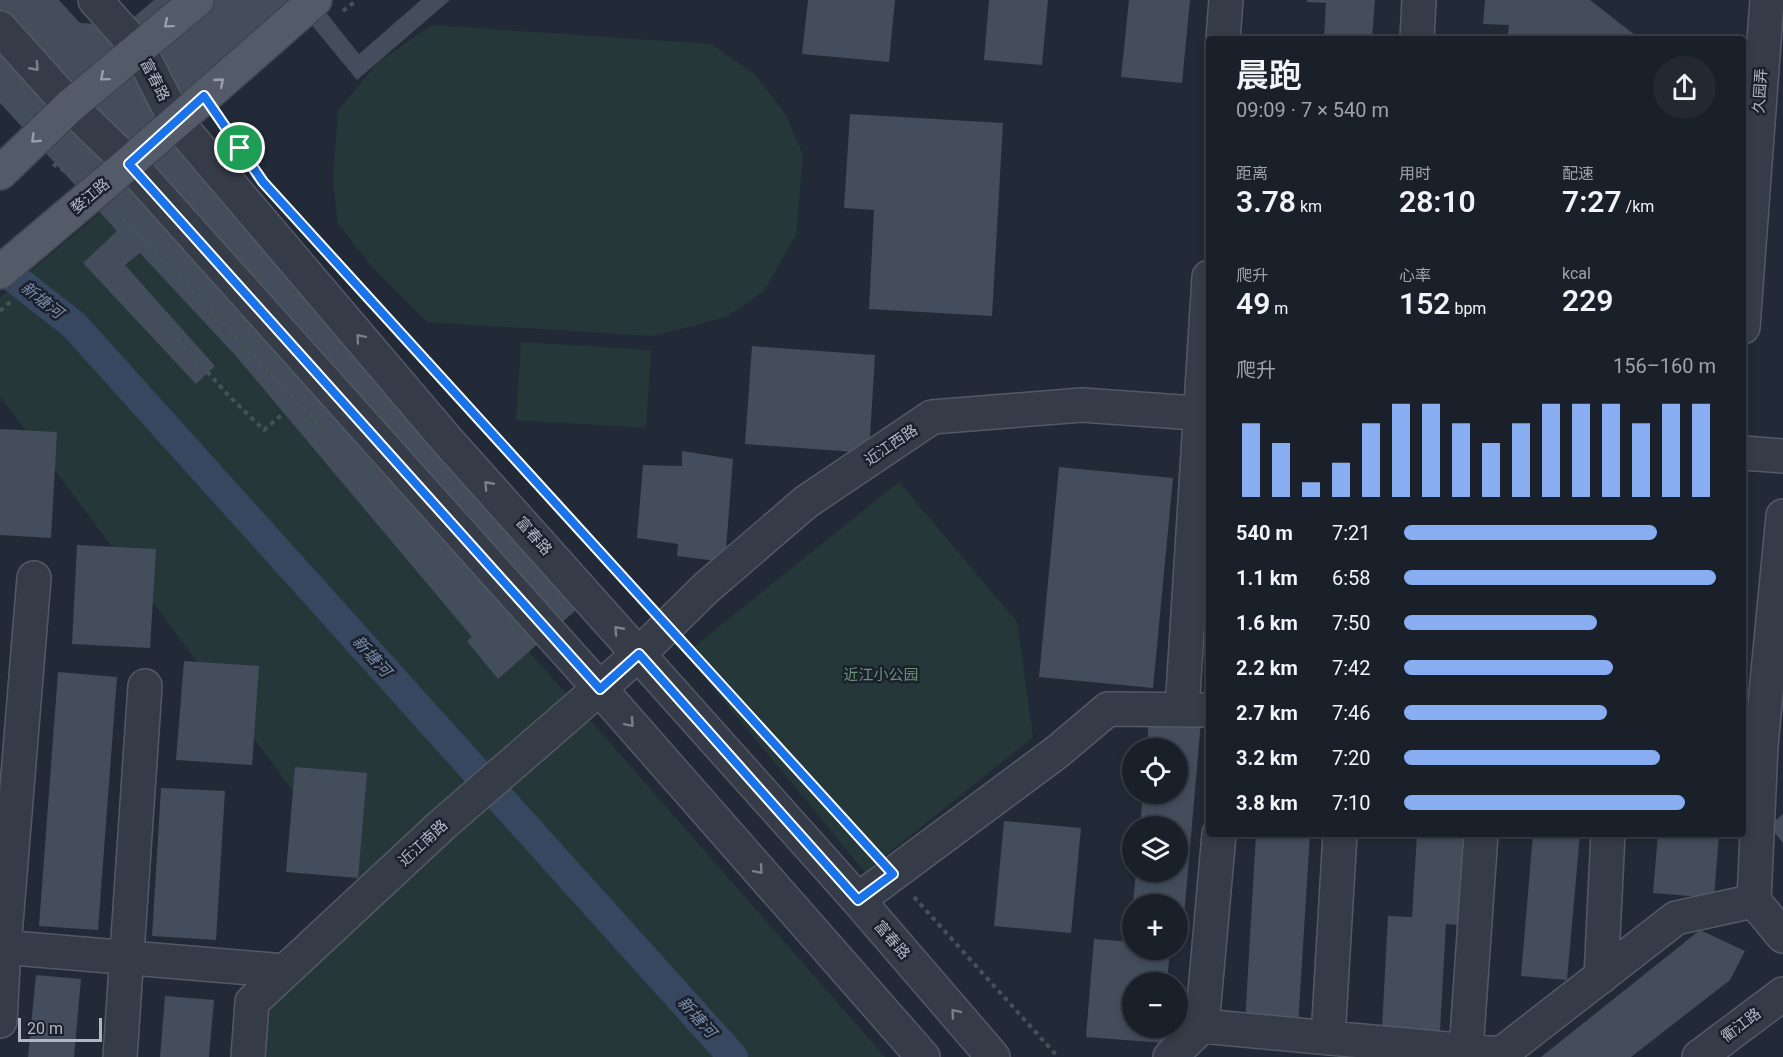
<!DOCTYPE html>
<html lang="zh">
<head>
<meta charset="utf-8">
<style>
  :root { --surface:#1a2029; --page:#232831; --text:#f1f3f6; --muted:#9fa3a8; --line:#383e46; --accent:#88adf1 }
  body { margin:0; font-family:Roboto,"Noto Sans SC",sans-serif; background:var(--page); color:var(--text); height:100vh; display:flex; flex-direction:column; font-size:22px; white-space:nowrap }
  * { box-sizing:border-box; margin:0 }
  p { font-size:20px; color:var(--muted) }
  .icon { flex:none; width:33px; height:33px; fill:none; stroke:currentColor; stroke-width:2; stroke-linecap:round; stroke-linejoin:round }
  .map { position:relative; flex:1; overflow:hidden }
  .drawer { position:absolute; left:1206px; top:36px; width:540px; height:801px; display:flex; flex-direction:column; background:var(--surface); border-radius:6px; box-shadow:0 3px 9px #0003,0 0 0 2px var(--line) }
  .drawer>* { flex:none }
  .buttons { position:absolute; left:1122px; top:738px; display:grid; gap:12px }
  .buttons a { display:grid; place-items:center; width:66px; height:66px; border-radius:50%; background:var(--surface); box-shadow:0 3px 9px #0003,0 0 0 2px var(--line); font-size:30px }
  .scale { position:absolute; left:18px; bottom:15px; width:84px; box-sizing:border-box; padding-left:6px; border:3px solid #b0b7c4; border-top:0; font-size:16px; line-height:21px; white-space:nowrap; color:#b0b7c4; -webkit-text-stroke:4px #1b212c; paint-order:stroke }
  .pin { position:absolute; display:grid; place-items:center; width:51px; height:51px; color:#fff; margin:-26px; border:3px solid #fff; border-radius:50%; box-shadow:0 2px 6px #0007 }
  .round { display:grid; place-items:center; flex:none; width:63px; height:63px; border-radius:32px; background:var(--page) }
  .head { display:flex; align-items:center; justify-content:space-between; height:102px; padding:0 30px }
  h1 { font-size:33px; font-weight:600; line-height:45px }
  .metrics { display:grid; grid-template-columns:repeat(3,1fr); gap:9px; height:102px; padding:6px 30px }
  .metrics div { display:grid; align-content:center }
  .metrics b { font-size:30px; font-weight:600 }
  .metrics small { font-size:16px; font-weight:400 }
  .metrics p { font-size:16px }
  .chart { height:168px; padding:12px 30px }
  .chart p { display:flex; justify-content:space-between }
  .chart svg { width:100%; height:108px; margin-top:6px; stroke:var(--accent); stroke-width:6 }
  ul { padding:0 30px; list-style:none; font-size:20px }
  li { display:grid; grid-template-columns:96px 72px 1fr; align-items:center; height:45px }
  li i { height:15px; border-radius:8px; background:var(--accent) }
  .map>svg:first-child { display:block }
  .green { fill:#253739 }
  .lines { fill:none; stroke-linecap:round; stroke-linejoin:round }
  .canal { stroke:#384760; stroke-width:30 }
  .building { fill:#434d5c }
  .minor-casing { stroke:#535a65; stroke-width:36 }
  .major-casing { stroke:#3f4551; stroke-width:36 }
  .path { stroke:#435457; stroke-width:4; stroke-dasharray:4.5 4.5; stroke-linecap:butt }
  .minor { stroke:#353c47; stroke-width:33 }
  .major { stroke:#535b68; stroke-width:33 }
  .oneway { stroke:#99a0ad }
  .oneway2 { stroke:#79808c }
  .route-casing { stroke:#fff; stroke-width:12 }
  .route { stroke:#1a73e8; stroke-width:8 }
  .labels { text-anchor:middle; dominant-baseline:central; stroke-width:5; stroke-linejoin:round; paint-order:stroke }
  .street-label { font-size:15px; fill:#b0b7c4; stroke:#1b212c }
  .park-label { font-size:15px; fill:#699374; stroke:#1b212c }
  .water-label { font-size:16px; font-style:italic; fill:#7a8daa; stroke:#1b212c }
</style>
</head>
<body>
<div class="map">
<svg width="1783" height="1057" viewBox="0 0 1783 1057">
  <rect width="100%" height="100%" fill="#222a37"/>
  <path class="green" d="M432,25L711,44L755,74L786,115L803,155L796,235L764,291L726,317L653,336L427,322L373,268L338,224L333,180L338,111L377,63Z
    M120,196L591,721L885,1057H241L243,1035L379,907L0,396V297Z
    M521,342L651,350L646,428L516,420Z
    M899,482L1017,622L1033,737L865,872L685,654Z"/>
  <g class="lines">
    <path class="canal" d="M0,267L74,325L733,1057"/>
  </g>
  <path class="building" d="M0,0H59L80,23L102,24L128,22L154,0H316L359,54L421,0H450L357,80L296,6L194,122L585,602L498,679L467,641L472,637L235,355L140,253L125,265L215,366L196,384L83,263L117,231L0,103Z
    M808,0H895L889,62L802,54Z
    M989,0H1048L1042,65L984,60Z
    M1129,0H1190L1182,83L1121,77Z
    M1307,0H1375L1372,39H1324L1326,3L1307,2Z
    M1485,0H1590L1640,39H1507L1509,25L1483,24Z
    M850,114L1003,123L992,316L869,309L874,210L844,208Z
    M752,346L875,355L869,453L745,444Z
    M0,429L57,432L51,538L0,535Z
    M682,451L733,459L725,562L677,556L678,544L637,538L643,465L682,466Z
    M1059,467L1173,478L1153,688L1039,677Z
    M77,545L156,549L150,648L72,644Z
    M184,661L259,666L252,765L176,760Z
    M58,672L117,677L98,930L39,926Z
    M1149,716L1201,721L1182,940L1178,939V904H1133L1136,872H1178V826H1140L1143,794H1178V748H1147Z
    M295,767L367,773L358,878L286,872Z
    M161,788L225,791L216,940L152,936Z
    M1783,814V843L1769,826Z
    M1004,821L1081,828L1071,933L994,926Z
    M1256,834H1310L1298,1026L1245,1023Z
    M1417,834H1465L1460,925L1446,924L1440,1031L1382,1028L1388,916L1412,917Z
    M1533,834H1580L1567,980L1521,976Z
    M1658,834H1719L1714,898L1653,893Z
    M1700,930L1745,951L1730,980L1631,1057H1541Z
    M1094,939L1132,942V950H1170L1167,982H1132V1028H1164L1163,1043L1086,1037Z
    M36,975L81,979L74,1057H28Z
    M165,996L214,1000L209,1057H160Z"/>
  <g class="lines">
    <g class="minor-casing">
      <path id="minor" d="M95,0L139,49L176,121L446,439L858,900L993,1057
        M0,28L70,106L129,163L146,182L600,689L923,1057
        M1223,39L1226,0
        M1417,39L1419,0
        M1743,327L1767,0
        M1743,453L1783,456
        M1182,710L1209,277
        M858,900L1057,752L1108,709L1209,710
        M1754,901L1761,745L1783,516
        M0,947L285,971
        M1601,977L1608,834
        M0,1021L4,948L34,578
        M1202,1026L1501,1054L1676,918L1754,901L1783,936
        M1328,1038L1340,834
        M1466,1051L1481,834
        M120,1057L145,686
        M248,1057L252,1002L442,825L639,654L706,588L806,502L932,417L1082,405L1209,414
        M1170,1057L1202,1026L1219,834
        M1699,1057L1783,994"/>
    </g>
    <g class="major-casing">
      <path id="major" d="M0,173L70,106L197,0
        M0,272L129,163L315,0"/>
    </g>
    <path class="path" d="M343,11L357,0
      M53,164L70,174
      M117,212L329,436
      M0,311L10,302
      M165,325L229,396L264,430L284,413
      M393,325L648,605
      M688,648L873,851
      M914,897L1058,1057"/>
    <use href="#minor" class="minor"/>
    <use href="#major" class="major"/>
  </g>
  <defs><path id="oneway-chevron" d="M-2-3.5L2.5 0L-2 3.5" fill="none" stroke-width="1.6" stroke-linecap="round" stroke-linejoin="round" transform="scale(1.5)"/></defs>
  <g class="oneway">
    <use href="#oneway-chevron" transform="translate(168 24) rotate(140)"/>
    <use href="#oneway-chevron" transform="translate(104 77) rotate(140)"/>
    <use href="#oneway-chevron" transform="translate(220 82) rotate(-41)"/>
    <use href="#oneway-chevron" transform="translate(35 139) rotate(136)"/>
  </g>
  <g class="oneway2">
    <use href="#oneway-chevron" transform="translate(35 67) rotate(48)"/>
    <use href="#oneway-chevron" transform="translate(360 338) rotate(-130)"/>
    <use href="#oneway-chevron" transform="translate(488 485) rotate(-132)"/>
    <use href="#oneway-chevron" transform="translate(618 630) rotate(-132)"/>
    <use href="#oneway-chevron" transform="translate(630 723) rotate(49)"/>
    <use href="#oneway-chevron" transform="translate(759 870) rotate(49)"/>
    <use href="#oneway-chevron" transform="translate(955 1013) rotate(-130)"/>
  </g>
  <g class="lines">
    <g class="route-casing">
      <path id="route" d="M204,96L263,182L893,874L858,900L639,654L600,689L129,164Z"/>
    </g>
    <use href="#route" class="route"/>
  </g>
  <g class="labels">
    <g class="street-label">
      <text transform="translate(155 80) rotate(63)">富春路</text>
      <text transform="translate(1760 91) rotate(-86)">久园弄</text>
      <text transform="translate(90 196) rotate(-40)">婺江路</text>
      <text transform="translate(891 445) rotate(-34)">近江西路</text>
      <text transform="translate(534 536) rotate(48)">富春路</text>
      <text transform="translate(423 843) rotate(-43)">近江南路</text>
      <text transform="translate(892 940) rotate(49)">富春路</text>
      <text transform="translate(1741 1025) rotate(-37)">衢江路</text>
    </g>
    <g class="park-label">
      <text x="881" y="675">近江小公园</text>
    </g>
    <g class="water-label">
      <text transform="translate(42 300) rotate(38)">新塘河</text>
      <text transform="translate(372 656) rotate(48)">新塘河</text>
      <text transform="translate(697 1017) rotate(48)">新塘河</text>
    </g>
  </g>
</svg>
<div class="buttons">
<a><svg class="icon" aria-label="locate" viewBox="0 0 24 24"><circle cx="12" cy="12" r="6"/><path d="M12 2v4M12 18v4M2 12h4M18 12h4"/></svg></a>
<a><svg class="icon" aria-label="layers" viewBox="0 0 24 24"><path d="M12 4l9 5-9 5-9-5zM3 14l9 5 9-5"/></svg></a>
<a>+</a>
<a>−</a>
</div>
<div class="scale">20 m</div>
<div class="pin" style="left:240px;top:148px;background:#1e9e55"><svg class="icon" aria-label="arrive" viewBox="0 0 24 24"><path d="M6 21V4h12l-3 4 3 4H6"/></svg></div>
<section class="drawer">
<div class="head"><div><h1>晨跑</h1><p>09:09 · 7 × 540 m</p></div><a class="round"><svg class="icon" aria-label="share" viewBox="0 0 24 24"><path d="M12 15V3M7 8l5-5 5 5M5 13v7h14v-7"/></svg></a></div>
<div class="metrics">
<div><p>距离</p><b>3.78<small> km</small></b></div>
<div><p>用时</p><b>28:10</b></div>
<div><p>配速</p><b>7:27<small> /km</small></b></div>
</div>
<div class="metrics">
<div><p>爬升</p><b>49<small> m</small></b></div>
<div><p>心率</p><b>152<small> bpm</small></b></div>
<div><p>kcal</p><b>229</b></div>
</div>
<div class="chart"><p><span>爬升</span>156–160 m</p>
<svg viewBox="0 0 160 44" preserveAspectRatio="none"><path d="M5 44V14M15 44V22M25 44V38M35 44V30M45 44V14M55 44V6M65 44V6M75 44V14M85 44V22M95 44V14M105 44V6M115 44V6M125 44V6M135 44V14M145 44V6M155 44V6"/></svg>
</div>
<ul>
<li><b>540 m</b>7:21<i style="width:81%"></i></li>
<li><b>1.1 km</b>6:58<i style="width:100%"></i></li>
<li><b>1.6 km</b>7:50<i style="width:62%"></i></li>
<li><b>2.2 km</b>7:42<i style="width:67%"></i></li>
<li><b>2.7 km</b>7:46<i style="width:65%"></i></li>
<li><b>3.2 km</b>7:20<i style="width:82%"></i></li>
<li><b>3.8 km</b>7:10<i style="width:90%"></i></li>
</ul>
</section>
</div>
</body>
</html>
